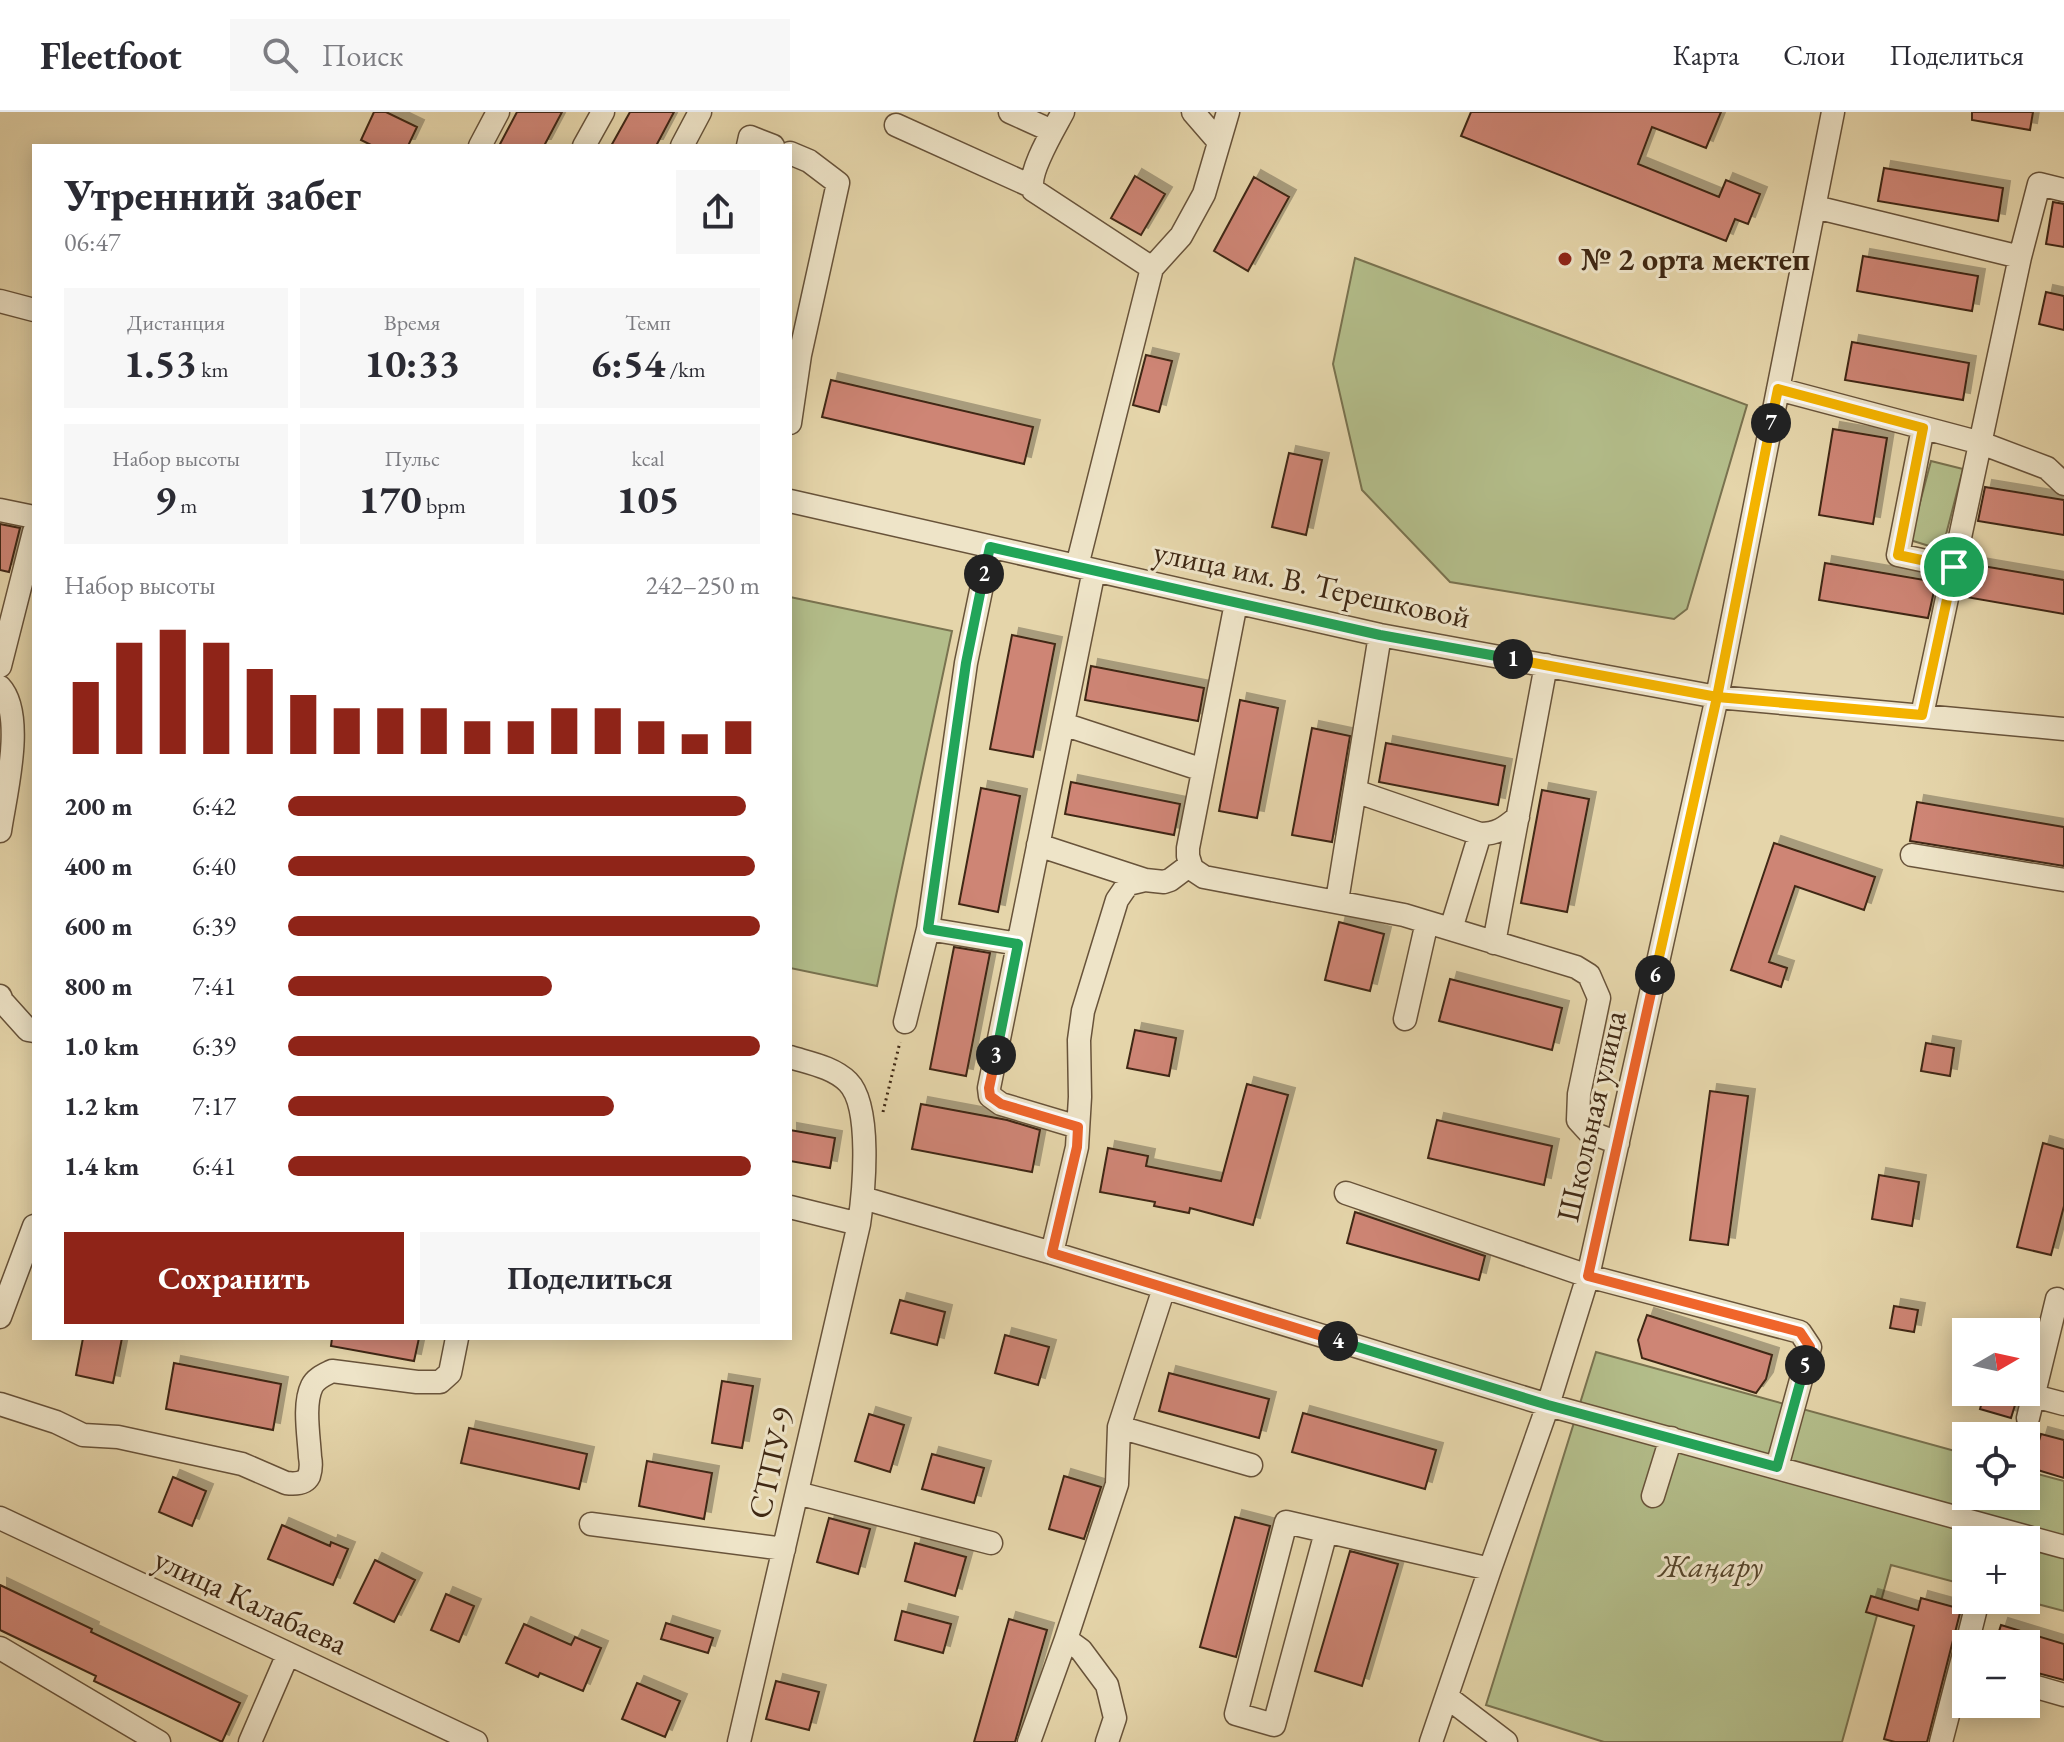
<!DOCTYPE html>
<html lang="ru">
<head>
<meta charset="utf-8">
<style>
  :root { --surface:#fff; --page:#f7f7f7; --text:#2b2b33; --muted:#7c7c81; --line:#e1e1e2; --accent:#8f2418 }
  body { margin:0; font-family:"EB Garamond",serif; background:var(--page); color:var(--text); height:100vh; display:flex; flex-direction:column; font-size:30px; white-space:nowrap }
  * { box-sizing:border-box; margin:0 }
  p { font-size:26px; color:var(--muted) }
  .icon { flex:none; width:44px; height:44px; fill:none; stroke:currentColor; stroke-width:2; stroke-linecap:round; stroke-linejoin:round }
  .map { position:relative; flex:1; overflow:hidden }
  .drawer { position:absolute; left:32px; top:32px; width:760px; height:1196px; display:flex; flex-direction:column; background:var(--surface); border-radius:0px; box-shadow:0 4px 20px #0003 }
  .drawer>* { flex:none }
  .needle { width:52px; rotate:81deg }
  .tools { position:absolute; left:1952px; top:1206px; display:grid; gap:16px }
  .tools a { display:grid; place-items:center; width:88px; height:88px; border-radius:0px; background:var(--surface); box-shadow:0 4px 20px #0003; font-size:40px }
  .pin { position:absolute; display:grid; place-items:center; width:68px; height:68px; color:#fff; margin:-34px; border:4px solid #fff; border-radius:50%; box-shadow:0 2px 8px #0007 }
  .km { position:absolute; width:40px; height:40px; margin:-20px; border-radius:50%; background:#222; color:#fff; font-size:22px; line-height:40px; text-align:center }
  .round { display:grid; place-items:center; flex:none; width:84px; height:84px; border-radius:0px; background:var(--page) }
  .headline { display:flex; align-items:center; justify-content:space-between; height:136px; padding:0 32px }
  h1 { font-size:44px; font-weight:700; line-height:60px }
  .stats { display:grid; grid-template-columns:repeat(3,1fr); gap:12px; height:136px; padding:8px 32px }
  .stats div { display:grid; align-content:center; border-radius:0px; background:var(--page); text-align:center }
  .stats b { font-size:40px; font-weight:700 }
  .stats small { font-size:22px; font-weight:400 }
  .stats p { font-size:22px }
  .chart { height:224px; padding:16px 32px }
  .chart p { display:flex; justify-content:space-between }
  .chart svg { width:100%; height:144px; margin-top:8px; stroke:var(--accent); stroke-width:6 }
  .cta { display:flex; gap:16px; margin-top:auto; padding:16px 32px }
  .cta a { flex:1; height:92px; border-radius:0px; background:var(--accent); color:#fff; font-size:32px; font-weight:700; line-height:92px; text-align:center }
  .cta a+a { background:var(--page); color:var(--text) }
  ul { padding:0 32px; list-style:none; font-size:26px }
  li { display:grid; grid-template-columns:128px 96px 1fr; align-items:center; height:60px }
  li i { height:20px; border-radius:10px; background:var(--accent) }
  header { display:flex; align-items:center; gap:48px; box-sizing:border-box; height:112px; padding:0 40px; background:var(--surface); border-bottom:2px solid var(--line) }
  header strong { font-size:38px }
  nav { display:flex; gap:44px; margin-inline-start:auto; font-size:28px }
  .search { width:560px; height:72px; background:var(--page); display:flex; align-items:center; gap:20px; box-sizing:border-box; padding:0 28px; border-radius:0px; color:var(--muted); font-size:30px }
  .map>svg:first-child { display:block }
  .green { fill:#b3bd8a; stroke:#79724f; stroke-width:2 }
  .building { fill:#ce8574; stroke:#3f2814; stroke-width:2; filter:url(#shadow) }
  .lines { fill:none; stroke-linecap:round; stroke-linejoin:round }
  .minor-casing { stroke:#68533a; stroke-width:25 }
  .path { stroke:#3f2814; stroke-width:3; stroke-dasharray:2 4; stroke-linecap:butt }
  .minor { stroke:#eee4c8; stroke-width:22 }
  .split-1-casing { stroke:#fff; stroke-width:16 }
  .split-2-casing { stroke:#fff; stroke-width:16 }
  .split-3-casing { stroke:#fff; stroke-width:16 }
  .split-4-casing { stroke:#fff; stroke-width:16 }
  .split-5-casing { stroke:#fff; stroke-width:16 }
  .split-6-casing { stroke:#fff; stroke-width:16 }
  .split-7-casing { stroke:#fff; stroke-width:16 }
  .split-8-casing { stroke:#fff; stroke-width:16 }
  .split-1 { stroke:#f5b400; stroke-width:10 }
  .split-2 { stroke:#22a559; stroke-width:10 }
  .split-3 { stroke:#22a559; stroke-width:10 }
  .split-4 { stroke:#f0652b; stroke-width:10 }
  .split-5 { stroke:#22a559; stroke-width:10 }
  .split-6 { stroke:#f0652b; stroke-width:10 }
  .split-7 { stroke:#f5b400; stroke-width:10 }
  .split-8 { stroke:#f5b400; stroke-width:10 }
  .poi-dot { fill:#8f2418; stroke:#eee4c8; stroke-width:3 }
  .labels { text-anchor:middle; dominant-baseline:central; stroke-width:6; stroke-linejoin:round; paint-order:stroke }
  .poi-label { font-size:32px; font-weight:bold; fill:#3f2814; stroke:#eee4c8; text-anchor:start }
  .street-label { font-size:32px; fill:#3f2814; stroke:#eee4c8 }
  .park-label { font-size:32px; font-style:italic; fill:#56462c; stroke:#eee4c8 }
</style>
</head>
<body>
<header>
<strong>Fleetfoot</strong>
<div class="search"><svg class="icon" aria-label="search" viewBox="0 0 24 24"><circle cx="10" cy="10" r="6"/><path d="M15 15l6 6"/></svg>Поиск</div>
<nav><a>Карта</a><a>Слои</a><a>Поделиться</a></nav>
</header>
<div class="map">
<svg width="2064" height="1630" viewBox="0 0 2064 1630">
  <defs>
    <filter id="shadow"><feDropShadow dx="7" dy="-7" stdDeviation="0" flood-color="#0004"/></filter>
  </defs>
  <rect width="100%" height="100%" fill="#e5d5aa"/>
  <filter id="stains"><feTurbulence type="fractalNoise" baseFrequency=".0025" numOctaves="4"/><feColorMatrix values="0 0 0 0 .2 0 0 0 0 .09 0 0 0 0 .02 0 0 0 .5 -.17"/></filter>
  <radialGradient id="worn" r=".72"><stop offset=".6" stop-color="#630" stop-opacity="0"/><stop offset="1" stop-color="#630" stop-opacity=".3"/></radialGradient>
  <path class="green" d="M1355,146L1747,293L1687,497L1674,507L1450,470L1362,378L1333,252Z
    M1931,349L1963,357L1942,438L1910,428Z
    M790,485L952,519L877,874L790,856Z
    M1596,1240L1966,1342V1384H2026V1359L2064,1369V1499L2022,1488H2026V1428H1966V1473L1891,1453L1842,1630H1604L1486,1593Z"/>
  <path class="building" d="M374,0H386L417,15L408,34H373L361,28Z
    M517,0H562L544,34H499Z
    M630,0H674L656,34H611Z
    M1471,0H1721L1706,36L1652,15L1638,52L1719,85L1726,68L1760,82L1748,112L1735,107L1726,129L1461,24Z
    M1972,0H2033L2030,18L1972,8Z
    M1884,56L2003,76L1998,109L1878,89Z
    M1135,64L1165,82L1141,123L1111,106Z
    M1254,65L1289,85L1248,159L1214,139Z
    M2053,90L2064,92V135L2046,132Z
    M1863,144L1978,164L1972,199L1857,179Z
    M2046,180L2064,184V218L2039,212Z
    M1852,230L1969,251L1963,288L1845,268Z
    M1146,243L1172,249L1159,300L1133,293Z
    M831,268L1033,315L1024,352L822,305Z
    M1833,317L1887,326L1873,412L1819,403Z
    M1289,341L1322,348L1306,423L1272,415Z
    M1985,375L2064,388V423L1978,409Z
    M0,412L20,416L9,460L0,458Z
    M1825,451L1936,470L1928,506L1819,488Z
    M1971,452L2064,468V502L1966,485Z
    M1012,523L1055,532L1033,645L990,637Z
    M1091,554L1204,576L1198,609L1085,588Z
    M1240,588L1278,596L1257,706L1219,699Z
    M1312,616L1350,624L1332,730L1292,723Z
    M1386,631L1505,654L1498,693L1379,670Z
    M1071,670L1180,692L1174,723L1065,702Z
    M981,676L1020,684L998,800L959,792Z
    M1542,678L1589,687L1567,800L1521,791Z
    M1917,690L2064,715V754L1910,729Z
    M1774,731L1875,765L1864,798L1795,774L1769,850L1787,856L1781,875L1731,858Z
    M1339,810L1384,822L1370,879L1325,868Z
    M954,835L990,841L966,964L930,957Z
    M1450,867L1562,896L1552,938L1439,909Z
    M1135,918L1176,926L1169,964L1127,956Z
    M1926,931L1954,936L1950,964L1921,959Z
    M1247,972L1288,983L1253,1113L1190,1096L1189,1101L1154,1094L1155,1090L1100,1080L1108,1036L1148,1044L1146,1054L1221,1069Z
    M1710,979L1748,984L1728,1133L1690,1128Z
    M921,992L1007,1008L1040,1018L1032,1060L912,1037Z
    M1437,1008L1552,1034L1544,1073L1428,1046Z
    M790,1018L835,1026L830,1056L790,1049Z
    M2043,1031L2064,1037V1094L2051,1143L2017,1135Z
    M1879,1063L1919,1070L1912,1114L1872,1107Z
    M1355,1100L1485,1144L1479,1168L1347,1131Z
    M900,1188L945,1200L937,1233L891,1221Z
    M1894,1194L1918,1198L1914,1220L1890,1216Z
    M1647,1203L1772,1243L1766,1267L1756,1281L1642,1246L1638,1228Z
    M1005,1223L1049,1235L1038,1273L995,1261Z
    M83,1226H122L113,1271L76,1263Z
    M332,1226H419L414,1249L331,1234Z
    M174,1251L281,1272L273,1318L166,1297Z
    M1169,1261L1269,1287L1259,1326L1159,1299Z
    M722,1269L753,1274L742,1336L712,1331Z
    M1985,1280H2019L2011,1306L1980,1297Z
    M1303,1301L1436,1338L1425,1377L1292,1340Z
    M869,1302L904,1313L890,1360L855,1349Z
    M469,1316L587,1342L579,1377L461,1351Z
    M2041,1322L2064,1328V1366L2031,1356Z
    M932,1342L984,1356L974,1391L922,1377Z
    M647,1349L712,1361L704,1407L639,1394Z
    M1064,1364L1101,1375L1084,1427L1049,1417Z
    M173,1365L206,1379L192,1414L159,1400Z
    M1235,1405L1270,1414L1236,1545L1200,1535Z
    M829,1406L870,1417L858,1462L817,1450Z
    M282,1413L330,1434L331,1430L348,1437L333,1473L268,1447Z
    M915,1431L966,1445L955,1484L905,1469Z
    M1350,1439L1398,1452L1362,1574L1315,1559Z
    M375,1448L415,1468L394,1510L354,1491Z
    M0,1473L92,1517L91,1520L240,1591L222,1630L94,1569L96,1564L0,1518Z
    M446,1482L474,1494L459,1530L431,1518Z
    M1871,1484L1918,1498L1921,1486L1961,1497L1927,1630H1895L1884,1627L1914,1514L1866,1500Z
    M902,1499L951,1512L943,1541L895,1528Z
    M1009,1507L1047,1518L1015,1630H974Z
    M666,1511L713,1526L708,1541L661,1527Z
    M524,1512L571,1533L575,1525L601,1536L583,1579L540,1561L538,1565L506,1551Z
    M2001,1513L2064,1532V1568L2026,1558V1532H1995Z
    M776,1569L819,1580L809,1618L766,1607Z
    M637,1571L680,1589L665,1625L622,1607Z"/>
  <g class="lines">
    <g class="minor-casing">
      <path id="minor" d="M1010,0L1052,19
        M1063,0C1054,17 1027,61 1033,78L1152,156
        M1193,0L1219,30
        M896,13L1031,74
        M480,34L498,0
        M584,34L603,0
        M682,34L700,0
        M748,34L750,25L773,34
        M790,41L809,49L838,71L800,243L790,311
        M1815,95L2020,145
        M0,189L34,198
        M1778,277L1981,331L2047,356L2064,372
        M1923,316L1898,443L1954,455
        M790,389L1380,523L1717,585L2064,617
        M0,398L34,405
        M990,435L966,551L928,817L1018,832
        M1077,454L1152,156L1181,124L1204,82L1228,0
        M1236,491L1188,736V744L1192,757L1204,765L1404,803L1576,855L1589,863L1599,886L1579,982L1578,1008L1589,1020L1618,1031
        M0,554L34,420
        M0,575C26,603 5,684 0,719
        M1922,603L2020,145L2039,72L2064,78
        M1063,612L1203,658
        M1355,679L1480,722C1497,722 1505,716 1518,705
        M1038,733L1145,768
        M1912,743L2064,768
        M1337,789L1380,523
        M1451,817L1480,722
        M1494,831L1546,553
        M0,884L2,889L28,918L34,919
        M1405,907L1427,810
        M905,910L928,817
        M1078,1015L1001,992L990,984L989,976L1094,458
        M1346,1081L1588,1164L1800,1220L1810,1235L1777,1355
        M863,1086L1052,1141L1548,1293L2064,1435
        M790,1095L859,1112
        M1052,1141L1077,1035L1080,985L1079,928L1083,899L1117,788L1128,772L1145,768L1164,770L1170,768L1190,753
        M0,1205L34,1114
        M2034,1284L2064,1292
        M0,1292L56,1310L83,1323L118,1325L242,1352L286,1371C294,1372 305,1372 309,1364C311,1358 311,1350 310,1345C309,1325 303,1292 312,1274C316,1266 324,1263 332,1259L417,1270H440L450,1261L457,1226
        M2028,1306L2057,1187
        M1119,1315L1251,1353
        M797,1381L991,1431
        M1653,1384L1671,1326
        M0,1406L476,1630
        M591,1412L784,1437
        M1326,1420L1274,1613L1236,1602L1286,1410L1490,1457
        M1066,1527L1081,1538L1107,1573L1115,1606L1107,1630
        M1967,1532L1978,1488
        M0,1536L159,1630
        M2026,1572L2064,1583
        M1447,1585L1506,1630
        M250,1630L288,1542
        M739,1630L859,1112C864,1079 872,994 848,970C833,955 809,951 790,945
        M1029,1630L1066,1527L1117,1372L1119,1315L1164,1176
        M1431,1630L1490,1457L1548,1293L1588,1164L1717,585L1833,0
        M1941,1630L1966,1534"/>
    </g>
    <path class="path" d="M883,1000L900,930"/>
    <use href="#minor" class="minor"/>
  </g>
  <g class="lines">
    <g class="split-1-casing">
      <path id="split-1" d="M1513,547L1717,585L1922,603L1954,455"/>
    </g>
    <g class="split-2-casing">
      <path id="split-2" d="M984,462L990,435L1380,523L1513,547"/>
    </g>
    <g class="split-3-casing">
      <path id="split-3" d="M984,462L966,551L928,817L1018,832L996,943"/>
    </g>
    <g class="split-4-casing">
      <path id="split-4" d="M996,943L989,976L990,984L1001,992L1078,1015L1077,1035L1052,1141L1338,1229"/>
    </g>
    <g class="split-5-casing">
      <path id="split-5" d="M1338,1229L1548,1293L1777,1355L1805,1253"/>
    </g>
    <g class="split-6-casing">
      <path id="split-6" d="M1655,863L1588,1164L1800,1220L1810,1235L1805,1253"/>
    </g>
    <g class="split-7-casing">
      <path id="split-7" d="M1655,863L1717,585L1771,311"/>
    </g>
    <g class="split-8-casing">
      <path id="split-8" d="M1771,311L1778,277L1923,316L1898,443L1954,455"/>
    </g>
    <use href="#split-1" class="split-1"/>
    <use href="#split-2" class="split-2"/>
    <use href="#split-3" class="split-3"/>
    <use href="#split-4" class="split-4"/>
    <use href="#split-5" class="split-5"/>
    <use href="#split-6" class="split-6"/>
    <use href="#split-7" class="split-7"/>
    <use href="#split-8" class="split-8"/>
  </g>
  <circle class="poi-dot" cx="1565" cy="147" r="8"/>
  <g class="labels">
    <g class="poi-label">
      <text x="1581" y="147">№ 2 орта мектеп</text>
    </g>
    <g class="street-label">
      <text transform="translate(1312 472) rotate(12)">улица им. В. Терешковой</text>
      <text transform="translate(1591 1004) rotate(-77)">Школьная улица</text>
      <text transform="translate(771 1351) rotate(-77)">СТПУ-9</text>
      <text transform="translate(251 1489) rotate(25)">улица Калабаева</text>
    </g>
    <g class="park-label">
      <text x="1711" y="1454">Жаңару</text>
    </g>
  </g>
  <rect width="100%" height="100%" filter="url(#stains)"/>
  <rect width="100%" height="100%" fill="url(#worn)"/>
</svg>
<div class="tools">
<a><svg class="needle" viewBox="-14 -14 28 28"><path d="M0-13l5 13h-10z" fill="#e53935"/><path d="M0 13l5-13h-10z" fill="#7c7c81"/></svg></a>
<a><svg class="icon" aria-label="locate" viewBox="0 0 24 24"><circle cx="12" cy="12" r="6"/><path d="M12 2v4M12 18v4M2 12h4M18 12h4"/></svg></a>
<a>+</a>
<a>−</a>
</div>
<div class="pin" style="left:1954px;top:455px;background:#1e9e55"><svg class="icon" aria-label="arrive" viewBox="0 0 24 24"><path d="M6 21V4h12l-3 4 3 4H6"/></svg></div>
<b class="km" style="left:1513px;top:547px">1</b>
<b class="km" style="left:984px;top:462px">2</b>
<b class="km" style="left:996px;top:943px">3</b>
<b class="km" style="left:1338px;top:1229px">4</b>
<b class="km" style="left:1805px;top:1253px">5</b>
<b class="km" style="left:1655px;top:863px">6</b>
<b class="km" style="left:1771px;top:311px">7</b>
<section class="drawer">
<div class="headline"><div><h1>Утренний забег</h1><p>06:47</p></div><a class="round"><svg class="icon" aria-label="share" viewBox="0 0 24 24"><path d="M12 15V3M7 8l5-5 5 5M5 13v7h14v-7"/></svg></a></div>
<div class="stats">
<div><p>Дистанция</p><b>1.53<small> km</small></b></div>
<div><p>Время</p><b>10:33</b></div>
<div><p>Темп</p><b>6:54<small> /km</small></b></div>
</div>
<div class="stats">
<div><p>Набор высоты</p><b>9<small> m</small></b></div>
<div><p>Пульс</p><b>170<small> bpm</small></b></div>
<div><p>kcal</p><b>105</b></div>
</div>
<div class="chart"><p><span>Набор высоты</span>242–250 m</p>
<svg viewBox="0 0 160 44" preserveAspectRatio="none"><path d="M5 44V22M15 44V10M25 44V6M35 44V10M45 44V18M55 44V26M65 44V30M75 44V30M85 44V30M95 44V34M105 44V34M115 44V30M125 44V30M135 44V34M145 44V38M155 44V34"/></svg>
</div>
<ul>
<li><b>200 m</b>6:42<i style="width:97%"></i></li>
<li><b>400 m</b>6:40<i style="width:99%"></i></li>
<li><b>600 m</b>6:39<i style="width:100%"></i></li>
<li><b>800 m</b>7:41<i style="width:56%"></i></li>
<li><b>1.0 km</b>6:39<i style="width:100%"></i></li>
<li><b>1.2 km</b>7:17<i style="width:69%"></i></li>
<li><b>1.4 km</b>6:41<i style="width:98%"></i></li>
</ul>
<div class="cta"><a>Сохранить</a><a>Поделиться</a></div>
</section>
</div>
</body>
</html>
